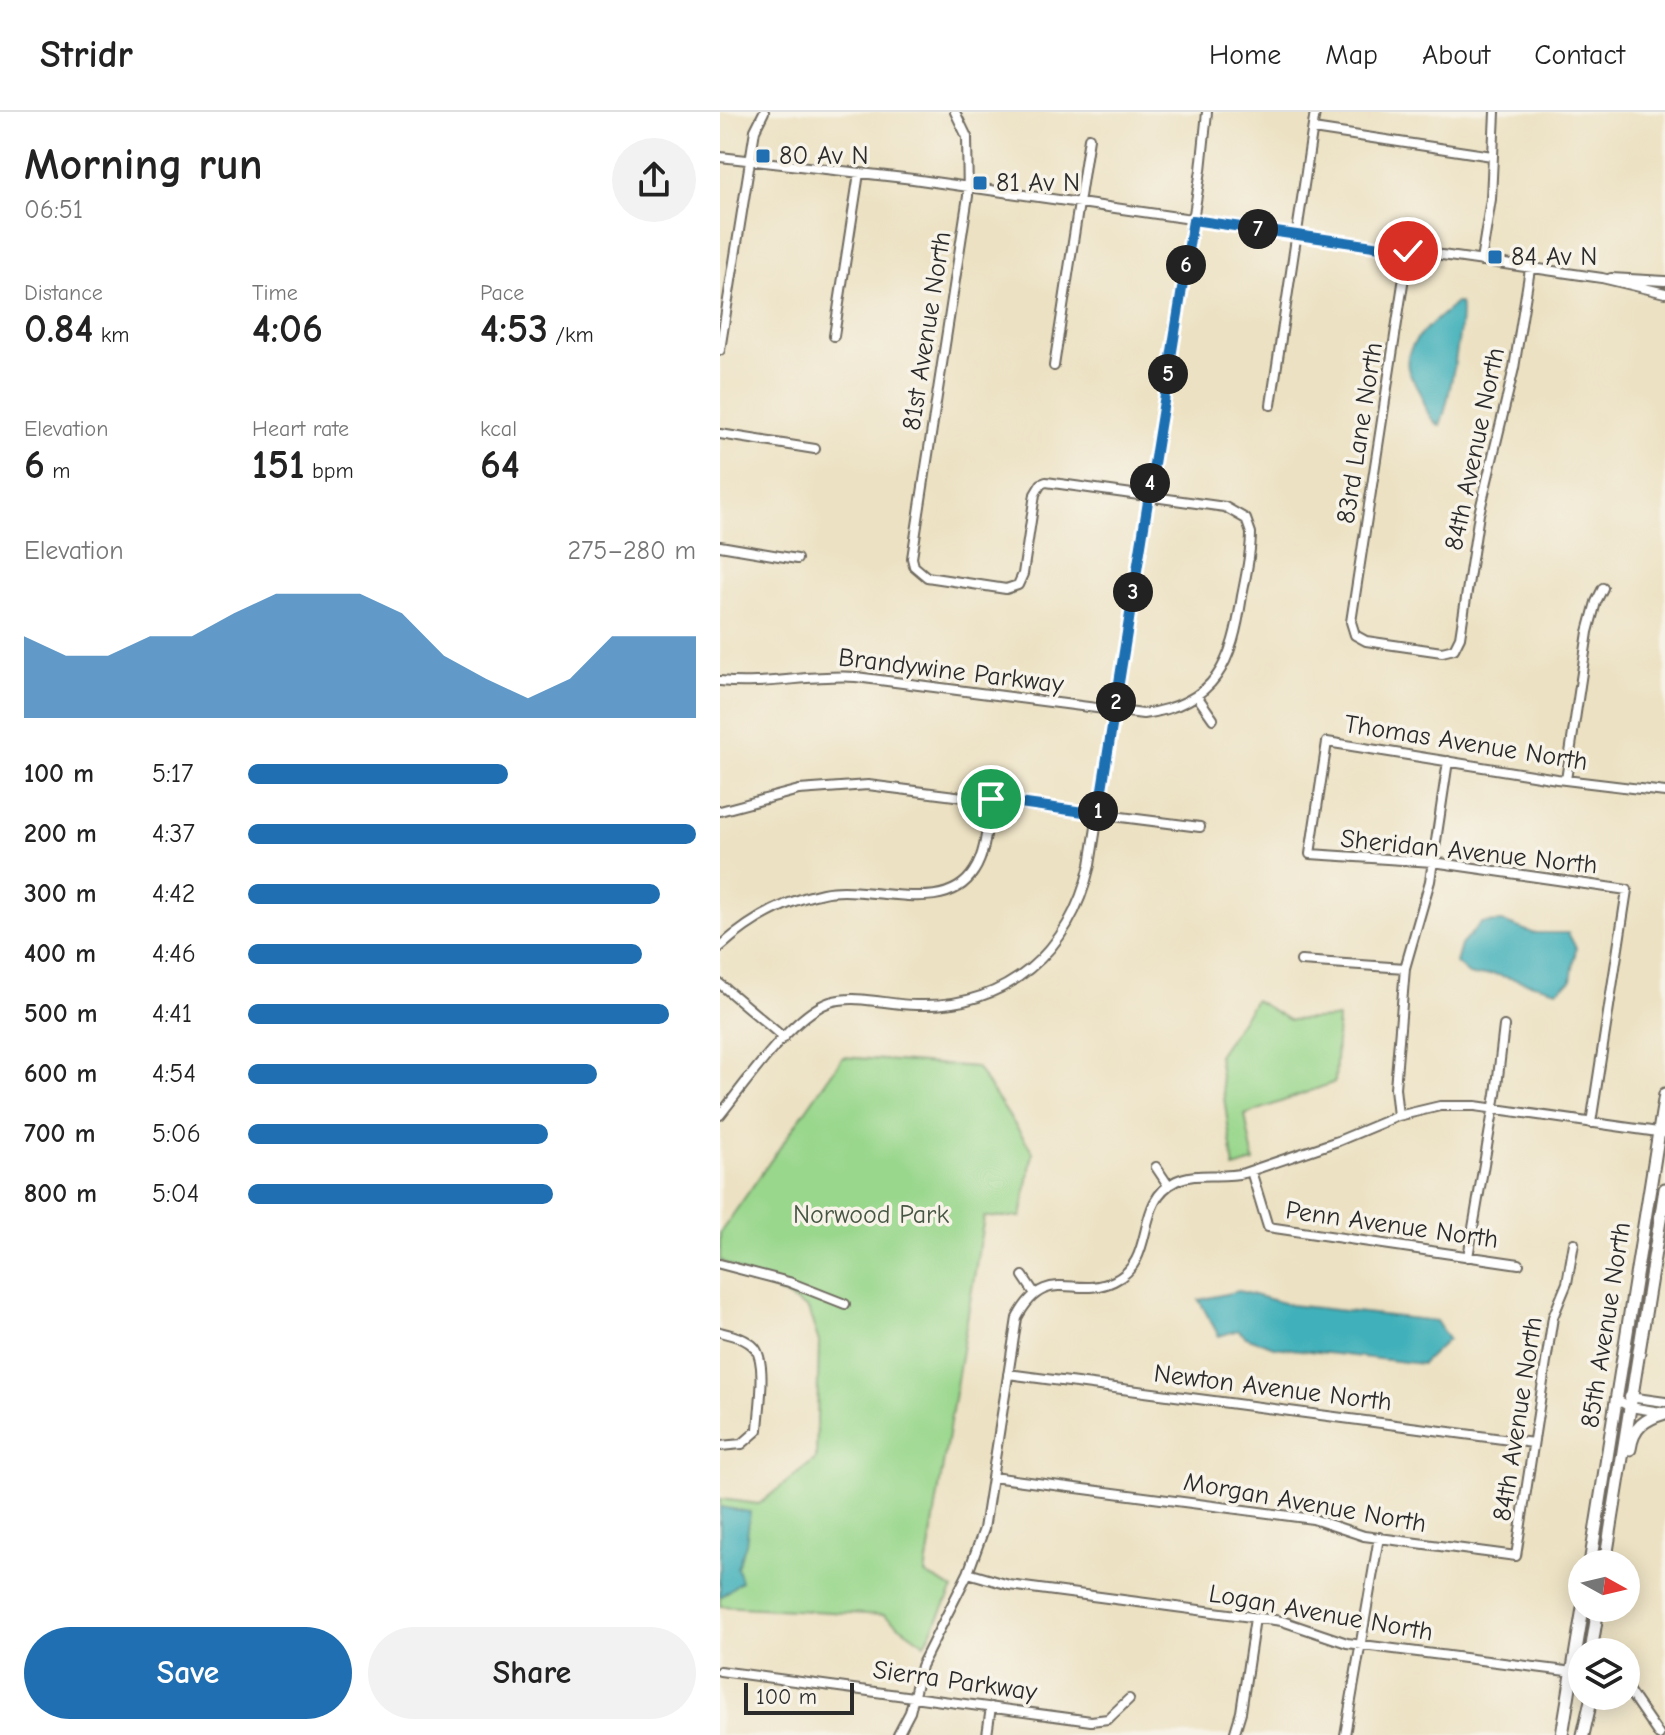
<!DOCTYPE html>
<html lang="en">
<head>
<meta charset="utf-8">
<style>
  :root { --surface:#fff; --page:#f2f2f2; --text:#222; --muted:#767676; --line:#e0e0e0; --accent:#1f6fb2 }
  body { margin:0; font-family:"Comic Neue",sans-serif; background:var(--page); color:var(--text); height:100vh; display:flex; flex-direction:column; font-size:30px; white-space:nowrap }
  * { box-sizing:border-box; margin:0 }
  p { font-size:26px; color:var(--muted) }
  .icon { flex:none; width:44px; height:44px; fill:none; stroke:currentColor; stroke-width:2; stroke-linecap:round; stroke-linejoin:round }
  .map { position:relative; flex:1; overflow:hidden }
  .panel { display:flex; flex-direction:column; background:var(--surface); width:720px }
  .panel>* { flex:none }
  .needle { width:52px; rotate:98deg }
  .buttons { position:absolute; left:848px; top:1438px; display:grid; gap:16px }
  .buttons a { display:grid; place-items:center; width:72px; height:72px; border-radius:50%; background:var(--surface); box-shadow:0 4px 20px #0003; font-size:40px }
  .scale { position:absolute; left:24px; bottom:20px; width:110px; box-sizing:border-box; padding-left:8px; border:4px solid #2b2b2b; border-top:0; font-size:22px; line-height:28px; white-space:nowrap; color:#2b2b2b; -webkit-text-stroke:6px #f7f3e8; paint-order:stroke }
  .pin { position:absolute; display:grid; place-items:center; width:68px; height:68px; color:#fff; margin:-34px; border:4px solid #fff; border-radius:50%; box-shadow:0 2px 8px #0007 }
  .km { position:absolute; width:40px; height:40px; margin:-20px; border-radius:50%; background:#222; color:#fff; font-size:22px; line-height:40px; text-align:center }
  .round { display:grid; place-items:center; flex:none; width:84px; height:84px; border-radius:42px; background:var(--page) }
  .overview { display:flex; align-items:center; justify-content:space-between; height:136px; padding:0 24px }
  h1 { font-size:44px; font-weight:700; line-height:60px }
  .stats { display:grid; grid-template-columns:repeat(3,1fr); gap:12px; height:136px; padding:8px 24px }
  .stats div { display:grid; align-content:center }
  .stats b { font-size:40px; font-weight:700 }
  .stats small { font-size:22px; font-weight:400 }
  .stats p { font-size:22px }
  .chart { height:224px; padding:16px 24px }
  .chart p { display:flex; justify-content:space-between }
  .chart svg { width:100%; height:144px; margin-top:8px; fill:var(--accent); opacity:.7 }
  .cta { display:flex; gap:16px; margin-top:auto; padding:16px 24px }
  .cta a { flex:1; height:92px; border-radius:48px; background:var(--accent); color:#fff; font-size:32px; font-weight:700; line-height:92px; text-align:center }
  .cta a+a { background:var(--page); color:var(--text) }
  ul { padding:0 24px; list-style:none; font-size:26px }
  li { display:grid; grid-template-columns:128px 96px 1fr; align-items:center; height:60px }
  li i { height:20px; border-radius:10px; background:var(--accent) }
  header { display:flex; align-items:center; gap:48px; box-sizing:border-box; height:112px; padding:0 40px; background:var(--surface); border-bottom:2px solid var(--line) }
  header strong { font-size:38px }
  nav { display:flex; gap:44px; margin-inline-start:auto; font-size:28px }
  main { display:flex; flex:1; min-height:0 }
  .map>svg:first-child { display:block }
  .green { fill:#99d78c; stroke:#62815c; stroke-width:2 }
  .water { fill:#40b0ba; stroke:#366e72; stroke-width:2 }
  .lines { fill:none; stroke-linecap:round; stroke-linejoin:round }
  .minor-casing { stroke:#6f6b60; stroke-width:12 }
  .major-casing { stroke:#6f6b60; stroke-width:15 }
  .minor { stroke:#fff; stroke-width:8 }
  .major { stroke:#fff; stroke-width:11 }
  .route-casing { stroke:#fff; stroke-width:16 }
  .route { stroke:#1f6fb2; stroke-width:10 }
  .poi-dot { fill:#1f6fb2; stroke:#f7f3e8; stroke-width:3 }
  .labels { text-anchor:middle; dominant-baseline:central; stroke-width:7; stroke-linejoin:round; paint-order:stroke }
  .poi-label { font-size:26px; fill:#2b2b2b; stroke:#f7f3e8; text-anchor:start }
  .street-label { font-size:26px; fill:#2b2b2b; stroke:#f7f3e8 }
  .park-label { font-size:26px; fill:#465643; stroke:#f7f3e8 }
</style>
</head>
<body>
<header>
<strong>Stridr</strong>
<nav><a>Home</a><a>Map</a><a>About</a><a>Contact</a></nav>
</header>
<main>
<section class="panel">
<div class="overview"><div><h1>Morning run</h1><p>06:51</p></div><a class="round"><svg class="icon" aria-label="share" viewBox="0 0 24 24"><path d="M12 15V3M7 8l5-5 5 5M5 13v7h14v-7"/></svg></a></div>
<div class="stats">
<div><p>Distance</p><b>0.84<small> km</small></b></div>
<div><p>Time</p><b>4:06</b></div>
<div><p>Pace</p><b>4:53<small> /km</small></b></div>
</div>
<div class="stats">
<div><p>Elevation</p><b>6<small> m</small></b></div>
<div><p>Heart rate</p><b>151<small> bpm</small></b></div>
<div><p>kcal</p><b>64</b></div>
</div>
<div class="chart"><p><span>Elevation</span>275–280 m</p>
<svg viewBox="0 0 160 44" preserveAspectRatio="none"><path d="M0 44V19L10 25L20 25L30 19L40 19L50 12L60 6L70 6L80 6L90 12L100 25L110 32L120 38L130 32L140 19L150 19L160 19V44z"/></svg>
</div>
<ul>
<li><b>100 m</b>5:17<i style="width:58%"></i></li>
<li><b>200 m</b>4:37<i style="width:100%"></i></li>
<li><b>300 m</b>4:42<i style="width:92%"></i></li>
<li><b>400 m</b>4:46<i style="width:88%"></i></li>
<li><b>500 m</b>4:41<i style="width:94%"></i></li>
<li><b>600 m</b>4:54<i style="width:78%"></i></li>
<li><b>700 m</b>5:06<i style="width:67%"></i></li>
<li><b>800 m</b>5:04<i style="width:68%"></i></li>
</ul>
<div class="cta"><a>Save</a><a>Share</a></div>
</section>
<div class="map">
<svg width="945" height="1623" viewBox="0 0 945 1623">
  <rect width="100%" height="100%" fill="#f7f3e8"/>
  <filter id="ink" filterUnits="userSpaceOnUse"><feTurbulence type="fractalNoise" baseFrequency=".0125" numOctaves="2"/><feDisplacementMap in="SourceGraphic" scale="16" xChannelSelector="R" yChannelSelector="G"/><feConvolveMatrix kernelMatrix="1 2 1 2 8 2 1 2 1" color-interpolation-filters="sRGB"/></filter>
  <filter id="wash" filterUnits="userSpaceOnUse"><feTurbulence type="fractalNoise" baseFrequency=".006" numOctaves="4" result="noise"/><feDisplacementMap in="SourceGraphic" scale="32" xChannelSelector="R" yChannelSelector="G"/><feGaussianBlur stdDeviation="1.8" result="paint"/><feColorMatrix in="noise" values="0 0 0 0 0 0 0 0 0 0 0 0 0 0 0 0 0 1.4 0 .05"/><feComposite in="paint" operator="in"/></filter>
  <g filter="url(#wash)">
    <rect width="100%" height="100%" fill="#ece1c2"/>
    <path class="green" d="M535,888L569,908L618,906L615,970L525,1003L534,1050L514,1056L498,943Z
      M123,945L256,955L313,1040L301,1105H264L205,1462L233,1477L205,1532L164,1503L0,1494V1387L39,1392L96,1347L99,1230L88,1197L0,1148V1121Z"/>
    <path class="water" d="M736,191H740C745,206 727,297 720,314C707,306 706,295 701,282C698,274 692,268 689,260C679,231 718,208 736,191Z
      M783,810L813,821H848L856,836L851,869L837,878L774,862L751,864L736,851L741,833L761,811Z
      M519,1179L571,1193L716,1209L728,1227L702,1252L554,1235L526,1225L518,1218L499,1224L479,1188Z
      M0,1395L30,1400L26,1432L17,1455L21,1469L0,1485Z"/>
  </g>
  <g filter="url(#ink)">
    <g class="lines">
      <g class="minor-casing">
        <path id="minor" d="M593,17L772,44
          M0,45L193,67L882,166L945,181
          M688,139L631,510L635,523L646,529L722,540L734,537L740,525L759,402L794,256L810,157
          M761,149L771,87L775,0
          M891,166L945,169
          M114,224L139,61
          M0,238L35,18L44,0
          M334,254L369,26
          M551,293L595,0
          M0,322L95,337
          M0,434L77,447
          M0,569C45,574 90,562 136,565L423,602C497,592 512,550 522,484C526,464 531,442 531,421L526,407L505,395L326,370L321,372L315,382L303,462L298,473L286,477L207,465L194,454L192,446L248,84L247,25L235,0
          M477,584L493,607
          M846,668L868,520L876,490L883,476
          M0,699L79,678L148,673L480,715
          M0,835C30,808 63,789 103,781C150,771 225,806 254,759C267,739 267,710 271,687
          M581,849L685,856
          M0,872L64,926
          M0,1003C26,971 72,903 110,890C138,882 168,893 196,893C287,896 350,840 370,753L481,58L487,0
          M678,1004L675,976L685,856L710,769L728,649
          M871,1011L907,778L713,750L590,742L607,630L837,667L945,680
          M436,1055L448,1073
          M531,1059L548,1115L799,1152
          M748,1145L776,982L784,914
          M0,1152L69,1170L125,1192
          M303,1164L315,1182
          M0,1220C12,1223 26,1226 35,1236C47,1252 39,1297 38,1318L22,1332L0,1334
          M288,1262L813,1331
          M909,1285L945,1290
          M896,1287L910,1295L941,1300
          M272,1365L593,1407L644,1424L796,1444L833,1205L847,1171L854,1131
          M248,1461L289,1473L562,1509L627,1531L862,1561
          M0,1559L371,1609L388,1607L409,1587
          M906,1575L939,1623
          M178,1623L190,1600L201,1554L248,1461L264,1417L297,1206C326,1151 355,1188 394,1169C438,1148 413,1090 456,1069C476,1059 502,1067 524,1061L618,1029L678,1004L720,994H755L945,1021
          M267,1623L271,1595
          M514,1623L521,1600L535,1506
          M625,1623L659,1425"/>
      </g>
      <g class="major-casing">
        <path id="major" d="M910,1337C913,1315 925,1307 945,1301
          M870,1452L945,982
          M885,1452L945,1077
          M871,1540L878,1496
          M842,1623L863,1496
          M863,1623L872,1584"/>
      </g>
      <use href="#minor" class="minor"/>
      <use href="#major" class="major"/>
    </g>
  </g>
  <g class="lines" filter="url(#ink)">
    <g class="route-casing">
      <path id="route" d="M271,687L378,702L473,108L688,139"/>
    </g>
    <use href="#route" class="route"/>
  </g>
  <g class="poi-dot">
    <rect x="35" y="36" width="16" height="16" rx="4"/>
    <rect x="252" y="63" width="16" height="16" rx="4"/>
    <rect x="767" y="137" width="16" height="16" rx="4"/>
  </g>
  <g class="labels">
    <g class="poi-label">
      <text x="59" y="44">80 Av N</text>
      <text x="276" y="71">81 Av N</text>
      <text x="791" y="145">84 Av N</text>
    </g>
    <g class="street-label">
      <text transform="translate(207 219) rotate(-81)">81st Avenue North</text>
      <text transform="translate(640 321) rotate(-81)">83rd Lane North</text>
      <text transform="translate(755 337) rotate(-78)">84th Avenue North</text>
      <text transform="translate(231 559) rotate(7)">Brandywine Parkway</text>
      <text transform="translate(746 631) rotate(9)">Thomas Avenue North</text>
      <text transform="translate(749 740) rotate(6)">Sheridan Avenue North</text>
      <text transform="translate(672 1113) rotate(8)">Penn Avenue North</text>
      <text transform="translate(886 1213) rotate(-81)">85th Avenue North</text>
      <text transform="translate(553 1276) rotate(7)">Newton Avenue North</text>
      <text transform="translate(798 1307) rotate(-81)">84th Avenue North</text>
      <text transform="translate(585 1391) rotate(10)">Morgan Avenue North</text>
      <text transform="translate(601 1501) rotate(10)">Logan Avenue North</text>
      <text transform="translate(235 1569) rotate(8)">Sierra Parkway</text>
    </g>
    <g class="park-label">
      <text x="151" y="1103">Norwood Park</text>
    </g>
  </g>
</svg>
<div class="buttons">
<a><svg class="needle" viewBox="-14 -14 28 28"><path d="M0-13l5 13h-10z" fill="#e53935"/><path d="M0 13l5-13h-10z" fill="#767676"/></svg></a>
<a><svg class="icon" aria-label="layers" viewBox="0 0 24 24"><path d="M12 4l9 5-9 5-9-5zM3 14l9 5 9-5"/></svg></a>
</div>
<div class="scale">100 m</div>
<div class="pin" style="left:271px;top:687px;background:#1e9e55"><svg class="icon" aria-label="arrive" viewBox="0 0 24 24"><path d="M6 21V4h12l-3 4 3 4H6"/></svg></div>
<div class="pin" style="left:688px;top:139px;background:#d93025"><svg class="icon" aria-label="check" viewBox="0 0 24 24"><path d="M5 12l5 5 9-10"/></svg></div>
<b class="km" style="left:378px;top:699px">1</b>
<b class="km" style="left:396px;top:590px">2</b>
<b class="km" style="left:413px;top:480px">3</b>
<b class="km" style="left:430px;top:371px">4</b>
<b class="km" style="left:448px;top:262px">5</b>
<b class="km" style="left:466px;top:153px">6</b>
<b class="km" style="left:538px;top:117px">7</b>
</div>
</main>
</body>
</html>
